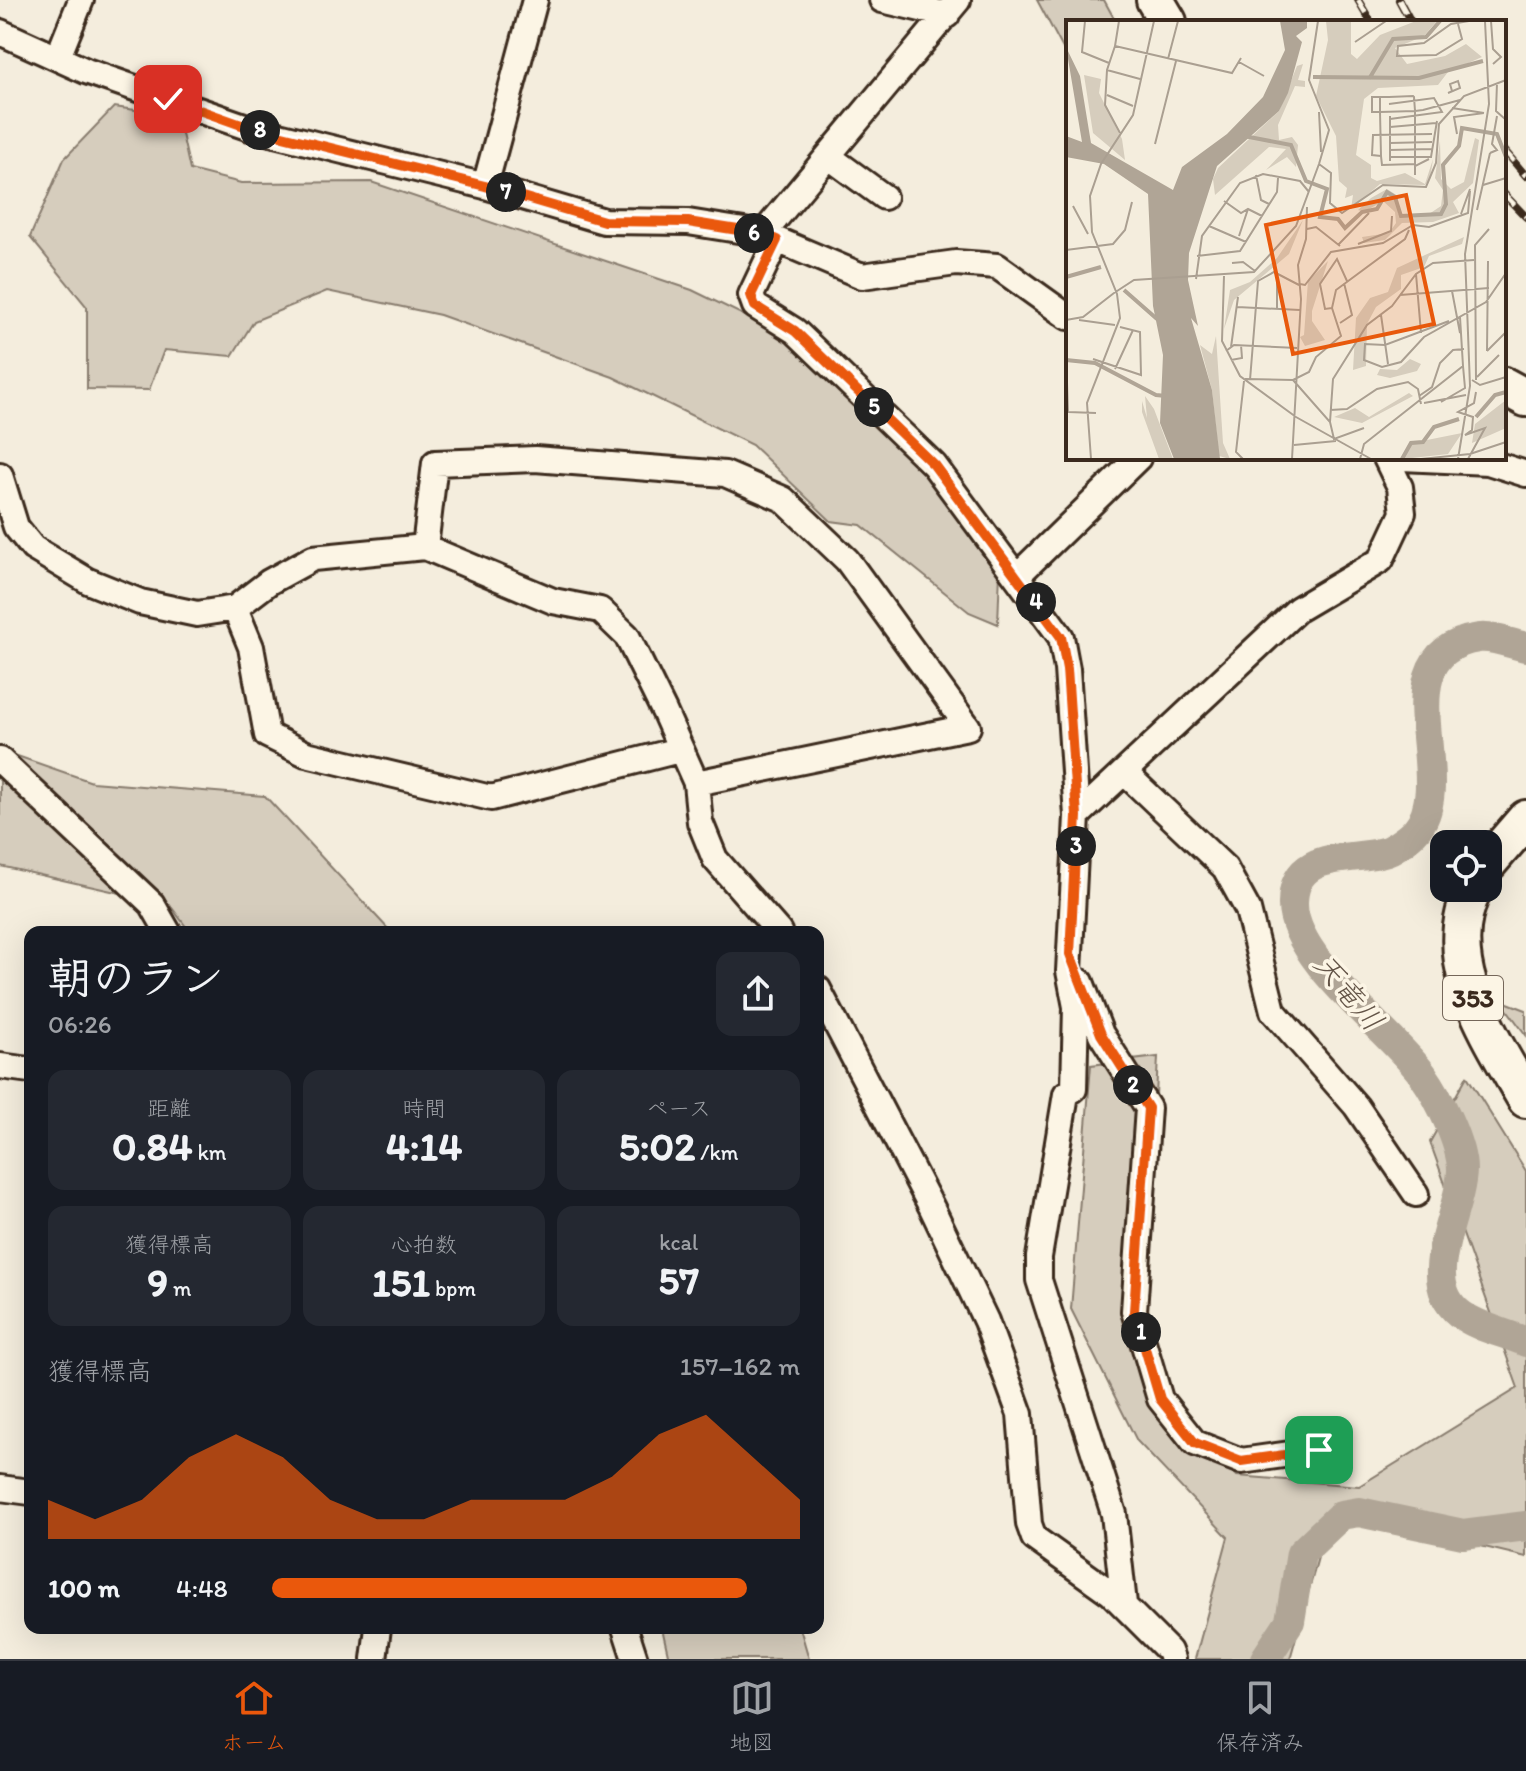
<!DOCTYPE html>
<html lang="ja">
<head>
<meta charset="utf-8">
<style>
  :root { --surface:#171b24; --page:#242831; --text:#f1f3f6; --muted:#9ea1a6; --line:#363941; --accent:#ea580c }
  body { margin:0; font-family:Itim,"Klee One",sans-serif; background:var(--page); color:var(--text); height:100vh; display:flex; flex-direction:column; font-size:30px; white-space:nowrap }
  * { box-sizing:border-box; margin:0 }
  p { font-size:26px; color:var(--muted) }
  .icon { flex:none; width:44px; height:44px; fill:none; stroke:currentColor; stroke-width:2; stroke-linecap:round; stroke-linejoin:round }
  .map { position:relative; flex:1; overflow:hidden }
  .panel { position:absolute; left:24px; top:926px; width:800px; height:708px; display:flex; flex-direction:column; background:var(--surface); border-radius:16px; box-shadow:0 8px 32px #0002 }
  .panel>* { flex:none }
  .fabs { position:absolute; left:1430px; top:830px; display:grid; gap:16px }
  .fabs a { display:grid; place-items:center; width:72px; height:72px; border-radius:16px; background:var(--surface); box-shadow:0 8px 32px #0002; font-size:40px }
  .pin { position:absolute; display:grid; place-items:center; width:68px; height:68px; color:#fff; margin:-34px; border-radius:16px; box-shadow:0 4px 12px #0006 }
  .km { position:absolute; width:40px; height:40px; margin:-20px; border-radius:50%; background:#222; color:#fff; font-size:22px; line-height:40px; text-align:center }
  .round { display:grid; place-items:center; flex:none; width:84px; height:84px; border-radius:16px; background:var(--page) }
  .overview { display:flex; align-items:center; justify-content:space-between; height:136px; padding:0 24px }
  h1 { font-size:44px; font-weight:800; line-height:60px }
  .figures { display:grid; grid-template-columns:repeat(3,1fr); gap:12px; height:136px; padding:8px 24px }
  .figures div { display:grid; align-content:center; border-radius:16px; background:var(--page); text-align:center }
  .figures b { font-size:40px; font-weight:800 }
  .figures small { font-size:22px; font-weight:400 }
  .figures p { font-size:22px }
  .chart { height:224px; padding:16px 24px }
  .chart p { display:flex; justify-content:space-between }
  .chart svg { width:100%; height:144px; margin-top:8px; fill:var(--accent); opacity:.7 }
  ul { padding:0 24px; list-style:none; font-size:26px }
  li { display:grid; grid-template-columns:128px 96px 1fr; align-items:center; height:60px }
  li i { height:20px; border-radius:10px; background:var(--accent) }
  .tab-bar { display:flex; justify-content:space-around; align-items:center; height:112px; border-top:2px solid var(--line); background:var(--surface); font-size:22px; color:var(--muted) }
  .tab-bar a { display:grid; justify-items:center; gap:4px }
  .tab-bar .on { color:var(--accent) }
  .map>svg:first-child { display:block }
  .green { fill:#d6cdbd; stroke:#887c6e; stroke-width:2 }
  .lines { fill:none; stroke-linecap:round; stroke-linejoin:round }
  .river { stroke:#b0a596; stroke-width:30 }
  .minor-casing { stroke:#3b2a1e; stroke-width:30 }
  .highway-casing { stroke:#3b2a1e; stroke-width:42 }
  .minor { stroke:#fcf5e5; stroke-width:24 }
  .highway { stroke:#fcf5e5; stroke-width:36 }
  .rail-casing { stroke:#3b2a1e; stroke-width:8 }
  .rail { stroke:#fcf5e5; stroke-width:5; stroke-dasharray:15; stroke-linecap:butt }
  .route-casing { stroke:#fff; stroke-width:16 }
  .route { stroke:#ea580c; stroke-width:10 }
  .labels { text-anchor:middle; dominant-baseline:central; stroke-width:7; stroke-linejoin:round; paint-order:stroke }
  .shield { fill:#fcf5e5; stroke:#75675a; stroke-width:2 }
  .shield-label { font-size:26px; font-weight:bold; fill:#3b2a1e }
  .water-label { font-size:30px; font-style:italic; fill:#645548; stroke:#fcf5e5 }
  .inset-river { fill:none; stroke:#b0a596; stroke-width:4 }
  .inset-road { fill:none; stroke:#aa9f91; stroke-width:2 }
  .view { fill:#e8590c; fill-opacity:0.15; stroke:#e8590c; stroke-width:4 }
  .inset-edge { fill:none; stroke:#3b2a1e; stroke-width:4 }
</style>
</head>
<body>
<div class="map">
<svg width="1526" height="1659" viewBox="0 0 1526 1659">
  <rect width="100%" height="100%" fill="#f4eddd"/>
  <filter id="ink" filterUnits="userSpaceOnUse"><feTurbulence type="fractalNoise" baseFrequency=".0125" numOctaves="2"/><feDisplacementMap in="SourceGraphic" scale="16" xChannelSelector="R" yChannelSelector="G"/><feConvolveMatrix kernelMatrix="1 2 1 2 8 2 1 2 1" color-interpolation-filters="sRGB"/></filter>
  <g filter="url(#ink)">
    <path class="green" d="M1037,0H1104L1116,22H1068V58Z
      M114,107L178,116L190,170L241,183L371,182L692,290L795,340L922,464L1000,570L998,624L969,612L861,525L831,521L752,445L613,377L440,315L327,291L254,321L232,356L164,350L149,390L87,389V307L30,237L64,159Z
      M0,750L92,782L265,796L391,932H190L169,904L0,866Z
      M1500,1000L1526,1010V1035Z
      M1158,1057L1142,1366L1237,1476L1359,1486L1518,1388L1430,1142L1467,1076L1526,1171V1557L1397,1526L1328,1521L1290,1659H1195L1228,1537L1137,1441L1071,1309L1091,1065Z
      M662,1628H800L809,1659H669Z"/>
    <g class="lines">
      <path class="river" d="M1526,647C1512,644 1492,636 1479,638C1377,653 1460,781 1416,830C1410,837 1395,848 1387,851C1352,863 1293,847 1293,904C1292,959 1392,1032 1423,1075C1438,1096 1462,1144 1462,1170C1461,1213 1417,1279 1459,1313C1476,1327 1506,1333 1526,1342
        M1265,1659L1290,1621L1301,1553L1341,1515L1359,1512L1463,1534L1526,1526"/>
      <g class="minor-casing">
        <path id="minor" d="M882,0L947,15
          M0,32L86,71L250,128L485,186L604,221L688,222L763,234L862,276L956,263L997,266L1068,317
          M58,57L81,0
          M828,156L884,197
          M485,186L535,0
          M763,234L958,0
          M777,240L751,295L755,306L795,331L934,465L1061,637L1067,669L1077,816L1069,971L1076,1007L1074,1089L1066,1094L1039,1257V1280L1114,1514L1124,1604
          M1402,458L1488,462L1526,474
          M0,475L16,527L33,548L88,581L140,602L197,614L235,608L269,582L313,558L425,547L553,601L600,610L627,636L664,711L696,783L700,822L715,859L779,932
          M425,547L435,463L535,459L725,474L783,499L847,560L968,727L696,783
          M1017,576L1138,458
          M235,608L251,647L267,735L306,754L491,798L679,750
          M0,760L152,904L168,932
          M1124,772L1225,868L1248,910L1273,1011L1356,1106L1416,1194
          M1077,816L1298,609L1381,560L1403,513L1400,487L1386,458
          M1081,982L1101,1034L1148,1108L1134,1311L1160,1399L1195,1443L1241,1461L1319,1450
          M818,989L932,1208L986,1321L1020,1414L1029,1524L1034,1538L1111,1593L1169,1651L1172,1659
          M0,1066L30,1070
          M0,1488L30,1492
          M625,1628L635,1659
          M374,1659L378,1628"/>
      </g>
      <g class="highway-casing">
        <path id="highway" d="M1155,0L1168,22
          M1504,386L1526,398
          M1488,863L1526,819
          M1474,888C1436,960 1491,1037 1526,1099"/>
      </g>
      <use href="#minor" class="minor"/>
      <use href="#highway" class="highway"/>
      <g class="rail-casing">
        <path id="rail" d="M1358,0L1371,22
          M1399,0L1411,22
          M1504,150L1526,176
          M1504,194L1526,217"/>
      </g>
      <use href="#rail" class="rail"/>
    </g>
  </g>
  <g class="lines" filter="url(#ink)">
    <g class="route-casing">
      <path id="route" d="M168,99L250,128L485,186L604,221L688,222L763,234L777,240L751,295L755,306L795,331L934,465L1061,637L1067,669L1077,816L1070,954L1101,1034L1148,1108L1134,1311L1160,1399L1195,1443L1241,1461L1319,1450"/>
    </g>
    <use href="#route" class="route"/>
  </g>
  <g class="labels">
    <rect class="shield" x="1443" y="976" width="60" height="44" rx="6"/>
    <g class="shield-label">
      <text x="1473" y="998">353</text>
    </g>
    <g class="water-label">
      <text transform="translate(1349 992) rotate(50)">天竜川</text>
    </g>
  </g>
  <g transform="translate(1066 20)">
    <rect width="440" height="440" fill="#f4eddd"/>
    <path d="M260,1H285V34L291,39L314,15L350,1H371L358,16L329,28L341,44L379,36L400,24L416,37L382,52L372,65L312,68L298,79L290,135L305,145V158L311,161L339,153L359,164L367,139L364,159L359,165L314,164L285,189L287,175L279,178L281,168L273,161L270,116L250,76L262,20ZM237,44L232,60L239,61V67L229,66L212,105L213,120L226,117L232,125L230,147L221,137L200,150L220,129L203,127L149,175L147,159L152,148L213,91L231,46ZM18,55L35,59L33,73L56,119L59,140L27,113ZM409,118L413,120L407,163L387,182L393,193L367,202L336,203L319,220L298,223L296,217L323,213L330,203L329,192L317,181L298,192L292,190L305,178L321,169L332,176V194L360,196L375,186L377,170L369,158L374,121L375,159L385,169L398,162ZM237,200L223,234L168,280L158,309L164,270L184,262L211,238ZM398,217L396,224L363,236L358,247L335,255V269L310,287L301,304L300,346L287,350L290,298L304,278L322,272L331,248ZM262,241L246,291V301L259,320L239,326L234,317L238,315L242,261ZM150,316L157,423L164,439L153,436L146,370L134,325L146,334ZM344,339L355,344L351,351L324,358L311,355L314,349L331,350ZM343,373L347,376L296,403L268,397L289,388L303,397ZM79,376L88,389L107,439H93L76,392V381L81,398ZM440,380V408L406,423L409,404ZM396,413L382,434L337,439L346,423Z" fill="#d6cdbd"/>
    <path d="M214,1L241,2V8L230,16L236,22L222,73L213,91L151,146L123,233L122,260L132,306L125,298L146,370L154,439H108L94,403L97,335L87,286L82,174L38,144L0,137V116L16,122L0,27L14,56L25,123L107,170L116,147L161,114L197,77L219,30Z" fill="#b0a596"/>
    <path class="inset-river" d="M247,57L353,58L417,41M303,59L327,19L360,17L374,1M178,116L225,125L240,161L261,169L254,197L272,199L279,208L296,192L311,189L321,172L329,177L335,196L375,194L380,184L377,145L393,126L396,108L431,114L440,137M0,257L35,247M58,270L91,299M0,340L29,343L90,375L100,376M410,397L429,375L440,372M336,439L345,423L357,422L368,407L393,399"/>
    <path class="inset-road" d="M19,1L16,32L43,43M53,1L49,26L166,53L175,38M252,1L243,60L263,110L253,144M425,1L427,29L435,37L427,44M392,4L396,19L370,35L331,36L332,26L358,23L385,4L403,1M289,22L320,1M49,26L41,50L39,85L54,113M102,39L112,1M173,42L198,56M41,50L74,59M431,63L430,91L439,99M382,73L394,68L392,61L384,64L386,71M41,75L67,86M314,77V92L315,136L316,145L349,144V91L348,77L347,76L323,77H306V92H314L349,91L357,90L394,80M323,84L368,78L376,92L324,99M386,88L418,93M253,92L255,132M324,96V141M324,107L370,103M391,114L388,97L418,93M324,123L366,122M89,124L110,41M323,130L367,129M424,133L431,130L426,124L431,96M315,136L306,135L307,115L366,114M324,137H365L371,101M190,155L195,180L203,184M349,155V146L363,139M417,165L440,158M158,181L175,193L182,189L196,196M7,186L22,214M411,190L424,133M395,194L404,169M143,206L180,222M241,209L250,207L274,226M173,216L182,189M292,224L325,211L326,196M272,225L303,193M0,230L47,224L59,210L66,182M131,236L174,231L211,172L212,158M166,243L177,242L189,251M350,254L355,313M158,256L156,321L174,356L230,397L305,439M130,259L136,216L174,163L197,154L234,161L243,172M234,264L239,265L265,232L317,223L347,205L363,207L402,193L404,171M386,271L394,313M48,273L68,260L188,252L230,206L253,144L265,153L264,183L276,193L317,165L360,167L370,143L373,104L398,76L440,60M334,275L423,268M171,287L234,290M266,288L259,289L254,264L271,239L281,261M211,289V254M315,295L322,344M0,300L17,297L48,273M13,300L49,305M274,303L286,295L278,263M298,324L319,325L383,301M299,324L298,340L316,347L335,342L358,317L420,282L440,253M165,327L172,277M160,331L168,325L231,328M421,331L422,241M421,331L440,312M0,333L2,392M27,339L75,355L74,312L54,307M165,340L176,338L175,325M49,349L67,310M411,357L433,335M179,359L227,360L243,352L250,337L275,316L266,288L270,270L339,219L343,210M184,360L192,261L208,252L233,265M227,360L264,402L268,419L298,408M406,360L414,365L440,357M410,360L409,225L423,209M353,376L366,367L374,343L387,330L398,329M375,382L399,368L397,346M358,383L400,375M264,390L281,389L311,369L342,362L352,369L355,384M2,392L30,393M264,402L267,359L301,305L326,286L350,254L367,243L408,240M228,425L270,421M25,439L21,383L54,298L51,274L26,212L24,176L35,144L67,95L88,1M177,439L170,432L178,361M226,439L235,279L232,245L240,219L241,187M294,439L298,424L397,346L394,297M355,439L404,434L440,422M392,439L404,366L399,234L423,84L419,1M402,439L419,408L399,415L406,410L407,397L392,392L408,383L410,372"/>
    <path class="view" d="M340,175L368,304L227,334L200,205Z"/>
    <rect width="440" height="440" class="inset-edge"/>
  </g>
</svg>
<div class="fabs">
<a><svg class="icon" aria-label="locate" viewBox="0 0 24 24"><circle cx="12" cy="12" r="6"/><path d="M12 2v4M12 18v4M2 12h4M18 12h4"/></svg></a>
</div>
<div class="pin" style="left:1319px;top:1450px;background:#1e9e55"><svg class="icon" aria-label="arrive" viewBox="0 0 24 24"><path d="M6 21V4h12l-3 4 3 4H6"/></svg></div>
<div class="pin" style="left:168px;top:99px;background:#d93025"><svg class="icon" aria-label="check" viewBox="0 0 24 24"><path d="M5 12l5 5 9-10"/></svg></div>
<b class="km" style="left:1141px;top:1332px">1</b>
<b class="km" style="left:1133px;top:1085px">2</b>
<b class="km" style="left:1076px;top:846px">3</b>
<b class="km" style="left:1036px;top:602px">4</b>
<b class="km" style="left:874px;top:407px">5</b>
<b class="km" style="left:754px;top:233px">6</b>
<b class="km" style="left:506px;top:192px">7</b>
<b class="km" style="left:260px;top:130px">8</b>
<section class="panel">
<div class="overview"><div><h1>朝のラン</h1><p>06:26</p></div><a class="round"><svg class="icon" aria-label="share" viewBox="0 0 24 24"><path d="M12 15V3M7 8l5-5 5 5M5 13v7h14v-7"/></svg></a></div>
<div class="figures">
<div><p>距離</p><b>0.84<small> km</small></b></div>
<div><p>時間</p><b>4:14</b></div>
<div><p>ペース</p><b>5:02<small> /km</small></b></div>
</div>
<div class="figures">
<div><p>獲得標高</p><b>9<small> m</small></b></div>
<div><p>心拍数</p><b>151<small> bpm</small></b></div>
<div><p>kcal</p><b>57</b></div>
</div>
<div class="chart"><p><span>獲得標高</span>157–162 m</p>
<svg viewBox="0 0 160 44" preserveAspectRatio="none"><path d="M0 44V32L10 38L20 32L30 19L40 12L50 19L60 32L70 38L80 38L90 32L100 32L110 32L120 25L130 12L140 6L150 19L160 32V44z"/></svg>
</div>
<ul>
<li><b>100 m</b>4:48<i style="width:90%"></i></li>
</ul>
</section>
</div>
<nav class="tab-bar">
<a class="on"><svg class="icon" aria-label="home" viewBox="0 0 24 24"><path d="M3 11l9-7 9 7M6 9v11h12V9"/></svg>ホーム</a>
<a><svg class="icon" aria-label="map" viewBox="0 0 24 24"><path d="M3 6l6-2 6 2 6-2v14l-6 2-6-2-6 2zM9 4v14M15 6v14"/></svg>地図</a>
<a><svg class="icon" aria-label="saved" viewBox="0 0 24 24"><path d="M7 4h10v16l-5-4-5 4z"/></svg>保存済み</a>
</nav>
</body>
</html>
